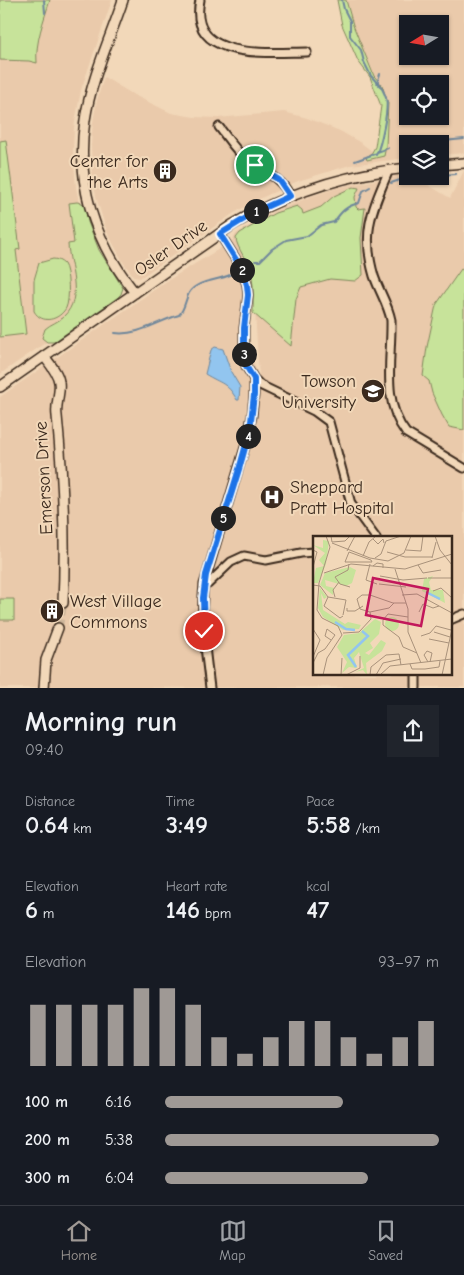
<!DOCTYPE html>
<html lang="en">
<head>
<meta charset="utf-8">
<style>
  :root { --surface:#171b24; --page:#20242c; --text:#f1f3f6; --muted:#9ea1a6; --line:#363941; --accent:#9f9995 }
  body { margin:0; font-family:"Comic Neue",sans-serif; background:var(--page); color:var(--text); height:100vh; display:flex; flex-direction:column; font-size:19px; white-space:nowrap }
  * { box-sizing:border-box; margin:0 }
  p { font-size:16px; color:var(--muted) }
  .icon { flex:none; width:28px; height:28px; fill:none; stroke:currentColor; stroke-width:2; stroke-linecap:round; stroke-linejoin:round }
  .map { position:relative; height:688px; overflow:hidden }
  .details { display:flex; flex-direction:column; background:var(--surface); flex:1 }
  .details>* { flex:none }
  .needle { width:32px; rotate:259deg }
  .controls { position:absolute; left:399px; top:15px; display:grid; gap:10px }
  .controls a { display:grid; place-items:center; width:50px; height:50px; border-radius:0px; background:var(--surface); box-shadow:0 1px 4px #0004; font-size:25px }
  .pin { position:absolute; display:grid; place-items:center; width:42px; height:42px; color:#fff; margin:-21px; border:2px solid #fff; border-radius:50%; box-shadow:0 1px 5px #0007 }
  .km { position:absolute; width:25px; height:25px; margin:-12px; border-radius:50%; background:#222; color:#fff; font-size:14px; line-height:25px; text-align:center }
  .round { display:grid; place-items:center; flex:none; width:52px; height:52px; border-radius:0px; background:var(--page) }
  .headline { display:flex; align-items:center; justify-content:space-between; height:85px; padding:0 25px }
  h1 { font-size:28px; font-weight:600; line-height:38px }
  .metrics { display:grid; grid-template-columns:repeat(3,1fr); gap:8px; height:85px; padding:5px 25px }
  .metrics div { display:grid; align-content:center }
  .metrics b { font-size:25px; font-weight:600 }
  .metrics small { font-size:14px; font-weight:400 }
  .metrics p { font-size:14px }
  .chart { height:140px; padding:10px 25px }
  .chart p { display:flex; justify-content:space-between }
  .chart svg { width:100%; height:90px; margin-top:5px; stroke:var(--accent); stroke-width:6 }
  ul { padding:0 25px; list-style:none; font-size:16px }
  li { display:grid; grid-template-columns:80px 60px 1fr; align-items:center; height:38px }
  li i { height:12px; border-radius:6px; background:var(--accent) }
  .menu { display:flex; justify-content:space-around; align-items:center; height:70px; border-top:1px solid var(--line); background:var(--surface); font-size:14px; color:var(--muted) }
  .menu a { display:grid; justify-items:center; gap:2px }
  .menu .selected { color:var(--accent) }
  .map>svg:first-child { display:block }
  .built { fill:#eacaab; fill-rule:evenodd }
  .green { fill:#c7e39a; stroke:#81865c }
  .water { fill:#92c5ef; stroke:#6f879b }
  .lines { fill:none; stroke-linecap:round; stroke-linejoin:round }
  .stream { stroke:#6f879b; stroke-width:2 }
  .secondary-tunnel { stroke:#cdb59a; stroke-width:9; stroke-dasharray:9 4.5; stroke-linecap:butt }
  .street-casing { stroke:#3b2a1e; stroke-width:11 }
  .secondary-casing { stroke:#3b2a1e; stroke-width:12 }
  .street { stroke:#f2d8b9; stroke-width:7 }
  .secondary { stroke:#f2d8b9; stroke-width:9 }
  .route-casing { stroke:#fff; stroke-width:10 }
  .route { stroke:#1a73e8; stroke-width:6 }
  .labels { text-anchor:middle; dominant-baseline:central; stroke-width:4; stroke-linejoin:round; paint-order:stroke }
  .poi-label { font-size:18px; fill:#3b2a1e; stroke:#f2d8b9; text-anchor:end }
  .street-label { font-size:18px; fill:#3b2a1e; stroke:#f2d8b9 }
  .inset-river { fill:none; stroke:#92c5ef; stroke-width:2.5 }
  .inset-road { fill:none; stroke:#a9927b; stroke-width:1 }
  .view { fill:#c2185b; fill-opacity:0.15; stroke:#c2185b; stroke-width:2.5 }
  .inset-edge { fill:none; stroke:#3b2a1e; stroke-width:2.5 }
</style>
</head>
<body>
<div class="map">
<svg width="464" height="688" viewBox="0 0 464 688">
  <rect width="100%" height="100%" fill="#f2d8b9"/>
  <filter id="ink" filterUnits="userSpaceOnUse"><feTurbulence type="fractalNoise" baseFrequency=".02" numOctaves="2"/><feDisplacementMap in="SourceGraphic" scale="10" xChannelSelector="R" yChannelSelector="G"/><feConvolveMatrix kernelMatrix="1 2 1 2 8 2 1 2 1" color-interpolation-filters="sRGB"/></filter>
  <g filter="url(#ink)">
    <path class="built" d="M0,0H112L81,90L74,127L73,151L76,188L81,212L118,293L0,374Z
      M340,0H464V153L440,155V144H408L407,158L350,165L298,181L257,200L234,213L140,278L134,277L123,262L107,232L97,200L92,178L91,145L93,122L97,100L104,77L134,95L171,113L194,117L218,118L284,112L307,118L340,131L361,143L380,157L385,104ZM408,24H440V56H408ZM408,84H440V116H408Z
      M464,171V687L0,688V397L167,281L232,241L236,234L273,212L312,196L339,187L402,175L413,176L450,198ZM249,269L260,287L255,310L259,378L247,344L253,295ZM314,538H450V674H314Z"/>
    <path class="green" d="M0,0H50C44,20 35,42 37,63L29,61L0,60Z
      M337,0H346L353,25L374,76L382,85L388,103L386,146L384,156L367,160L366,157L371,154L375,147L381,106L370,77L358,61L342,25Z
      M6,140L20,249L16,250L26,334L0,337V141Z
      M353,187L359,188L355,197L356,207L358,209L365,208L361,238L363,275L355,281L330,279L301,287L296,299L291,346L253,313C253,301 254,289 252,277C250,264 236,247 236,238L240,233L275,213L297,206L302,210L303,214L321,207L334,196Z
      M77,202L82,203L85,207L88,222L99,250L123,288L121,294L117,298L54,342H47L42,338L45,329C50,324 59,322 64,316C84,297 69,266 68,244L74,243L69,203Z
      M53,259C57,259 61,261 64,264C69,271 70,300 66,308C59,320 42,325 34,311V280L39,263Z
      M461,269L464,271V430L449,427L442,415L432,393L429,381L423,376L427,347L436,305Z
      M0,599H14V620H0Z"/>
    <path class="water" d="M215,347L223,349L231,372L240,387L239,400H237C227,382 221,384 205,374L211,350Z"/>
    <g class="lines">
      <path class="stream" d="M44,0L45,13
        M342,0L344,9L350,21V36L361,50L364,62L371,76L380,86
        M413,144L464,139
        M405,146L408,145
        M377,152L388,148
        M376,155C381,145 389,108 386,98C384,91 380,86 378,80L380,74
        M355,161L377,153
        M440,175L456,174
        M412,179L431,176
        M391,183L400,180
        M255,261H260L272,249L286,240L307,236L321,225L334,222C341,212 346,206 359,203L363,191L370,187
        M115,333C138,336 158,321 179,315C185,309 185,300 189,293C197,280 217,281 230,275"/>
      <path class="secondary-tunnel" d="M58,628L63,603"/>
      <g class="street-casing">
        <path id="street" d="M200,0C187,62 270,52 307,52
          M219,127C227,137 235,150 245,158C263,173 279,174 290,196
          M389,170C372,210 361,232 374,276C379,291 388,304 391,320C392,358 381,401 406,433L464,468
          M254,379L260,385L314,411L329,422L351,504L376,538
          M204,584H208L231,562L244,556L266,560L301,553L314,552
          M450,620L464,614
          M210,688C206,654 200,618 204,584L245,447L252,416L254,395V379L246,366L244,353V328L248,295L247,285L242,269L220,234
          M416,688V674"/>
      </g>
      <g class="secondary-casing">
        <path id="secondary" d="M123,0C110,39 91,79 85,120C75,185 95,242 135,293
          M440,165L464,163
          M44,356C50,364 58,373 59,382C61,392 55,404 57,416C63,478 66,541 63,603
          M0,387L232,225C287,193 344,174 408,168
          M44,688L46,660L58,628"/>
      </g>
      <use href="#street" class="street"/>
      <use href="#secondary" class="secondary"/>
    </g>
  </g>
  <g class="lines" filter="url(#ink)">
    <g class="route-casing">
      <path id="route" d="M204,631L203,598L206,575L240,466L250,430L254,395V379L246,366L244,353V328L248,295L247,285L242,269L220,234L259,210L290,196L279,180L255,165"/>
    </g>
    <use href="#route" class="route"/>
  </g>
  <defs>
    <g id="building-disc" transform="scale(1.25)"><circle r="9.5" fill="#3b2a1e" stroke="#f2d8b9"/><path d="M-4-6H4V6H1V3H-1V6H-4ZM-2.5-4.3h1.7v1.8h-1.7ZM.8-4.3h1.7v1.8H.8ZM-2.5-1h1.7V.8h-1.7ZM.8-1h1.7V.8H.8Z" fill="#fff"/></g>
    <g id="university-disc" transform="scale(1.25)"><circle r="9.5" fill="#3b2a1e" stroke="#f2d8b9"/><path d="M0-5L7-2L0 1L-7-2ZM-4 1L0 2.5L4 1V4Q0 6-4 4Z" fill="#fff"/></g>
    <g id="hospital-disc" transform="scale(1.25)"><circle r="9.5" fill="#3b2a1e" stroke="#f2d8b9"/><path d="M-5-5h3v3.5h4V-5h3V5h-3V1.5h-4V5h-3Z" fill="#fff"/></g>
  </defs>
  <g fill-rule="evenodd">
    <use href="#building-disc" x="165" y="171"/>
    <use href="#university-disc" x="373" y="391"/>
    <use href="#hospital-disc" x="272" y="497"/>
    <use href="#building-disc" x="52" y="611"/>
  </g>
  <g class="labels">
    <g class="poi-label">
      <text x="148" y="161">Center for<tspan x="148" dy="21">the Arts</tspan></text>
      <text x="356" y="381">Towson<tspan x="356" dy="21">University</tspan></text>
      <text x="290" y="487" text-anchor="start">Sheppard<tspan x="290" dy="21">Pratt Hospital</tspan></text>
      <text x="70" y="601" text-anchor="start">West Village<tspan x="70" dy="21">Commons</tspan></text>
    </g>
    <g class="street-label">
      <text transform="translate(171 248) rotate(-35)">Osler Drive</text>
      <text transform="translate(44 478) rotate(-93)">Emerson Drive</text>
    </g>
  </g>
  <g transform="translate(313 536)">
    <rect width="139" height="139" fill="#f2d8b9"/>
    <path d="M10,4L16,5L13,28L5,47H0L3,32L11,30L6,24L12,17L0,9L10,12ZM37,31L43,34L39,47L33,50L12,44L13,50L21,52L20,59L7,49L12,37ZM120,40L116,46L118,54H130L132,67L109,55L111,43ZM7,52L14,61L11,63L8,57L10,74L32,88L35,86L48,89L46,93L30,94L10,81L5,72ZM72 88a7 7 0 1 1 14 0a7 7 0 1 1-14 0ZM62,83L68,86L66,98L57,107L60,112L52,117L56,119L68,104L73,107L69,115L53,127L54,139L50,134L42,136L51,132L46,116L41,122L44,132L36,131L29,137L34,126L24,111L31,99L46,97Z" fill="#c7e39a"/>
    <path class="inset-river" d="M113,56L127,63M22,86L33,93L42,94M43,131L35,119L55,100L49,95"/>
    <path class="inset-road" d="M18,0L19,6L32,5L37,0M122,0L127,14L139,29M60,3L65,8L70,3L71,7M19,7L57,22L75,25L91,17L98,0M0,14L4,16L0,31M93,14L108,15L110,0M34,15L42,0M36,16L58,24L59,26H32ZM74,16L92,21H119M50,20L56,6L63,0M62,22L68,18L73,5L88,0M119,22L123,6M36,28L35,34L22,41L27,48L37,51M57,28L53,44L64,48M105,29L110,37L128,34M60,30L64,27L70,28V32M82,33L95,73V96L108,127M11,37L38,28L92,33L139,18M67,40L90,44L114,42M115,42H139M66,48L93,51M0,49L7,50L15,61M120,55L128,52L139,62M89,59L104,58L139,77M15,61L33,64L30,79M15,61L11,70L27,82L30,80M22,61L20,54L26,46M44,63L49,59H57L80,67H93M44,63L47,73L57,76L76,72L81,67M34,72V75H42L50,70M106,76L110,68L120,72L126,70M95,81L75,78L70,84V89L86,101L90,111L104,117M121,96L137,101M30,97L46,96L58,83L57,76M108,100L117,97L123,90L138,94M116,103L136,107M0,121L7,104L0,93M115,126L111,119L114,115L119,117L117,126M0,127L5,117L12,113L22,99L14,93L12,100L18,104M97,128L99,133H112L126,131L127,125M10,139L14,122L29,99L25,90L9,82L4,74L6,47L17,11L13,0M28,139L29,122M33,139L47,132V120M57,139L58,131L73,119L86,118L88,129M63,139L70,127L88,123M67,139L77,130L139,123M129,139L139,93"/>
    <path class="view" d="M60,42L115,53L108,90L53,79Z"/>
    <rect width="139" height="139" class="inset-edge"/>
  </g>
</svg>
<div class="controls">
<a><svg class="needle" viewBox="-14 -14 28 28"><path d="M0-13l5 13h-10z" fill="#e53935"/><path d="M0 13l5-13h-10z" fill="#9ea1a6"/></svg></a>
<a><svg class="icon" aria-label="locate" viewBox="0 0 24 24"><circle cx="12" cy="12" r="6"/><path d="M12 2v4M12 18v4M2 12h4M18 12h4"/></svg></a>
<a><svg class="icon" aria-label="layers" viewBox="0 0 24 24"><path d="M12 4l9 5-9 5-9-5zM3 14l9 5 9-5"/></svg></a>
</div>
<div class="pin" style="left:255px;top:165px;background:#1e9e55"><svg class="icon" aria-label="arrive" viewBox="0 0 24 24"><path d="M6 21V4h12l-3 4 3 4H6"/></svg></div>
<div class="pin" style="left:204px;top:631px;background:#d93025"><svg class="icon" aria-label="check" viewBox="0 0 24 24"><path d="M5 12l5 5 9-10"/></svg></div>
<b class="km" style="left:256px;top:211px">1</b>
<b class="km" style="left:242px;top:270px">2</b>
<b class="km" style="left:244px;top:354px">3</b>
<b class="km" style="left:248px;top:436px">4</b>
<b class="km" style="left:223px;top:518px">5</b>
</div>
<section class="details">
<div class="headline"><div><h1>Morning run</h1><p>09:40</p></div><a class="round"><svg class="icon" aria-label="share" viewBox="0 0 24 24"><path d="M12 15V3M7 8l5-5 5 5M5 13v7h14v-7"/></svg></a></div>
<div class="metrics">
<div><p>Distance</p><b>0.64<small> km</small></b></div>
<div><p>Time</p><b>3:49</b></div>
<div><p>Pace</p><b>5:58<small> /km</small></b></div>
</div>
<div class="metrics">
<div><p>Elevation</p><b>6<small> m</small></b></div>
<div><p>Heart rate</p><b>146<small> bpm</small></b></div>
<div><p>kcal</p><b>47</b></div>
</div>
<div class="chart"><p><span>Elevation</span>93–97 m</p>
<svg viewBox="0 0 160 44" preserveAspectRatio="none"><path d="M5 44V14M15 44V14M25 44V14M35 44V14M45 44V6M55 44V6M65 44V14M75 44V30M85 44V38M95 44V30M105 44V22M115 44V22M125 44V30M135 44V38M145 44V30M155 44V22"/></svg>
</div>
<ul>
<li><b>100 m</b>6:16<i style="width:65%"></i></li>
<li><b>200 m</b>5:38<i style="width:100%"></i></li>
<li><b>300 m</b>6:04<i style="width:74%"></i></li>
</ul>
</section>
<nav class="menu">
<a class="selected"><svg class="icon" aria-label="home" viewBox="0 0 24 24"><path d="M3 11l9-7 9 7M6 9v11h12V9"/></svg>Home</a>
<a><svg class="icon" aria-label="map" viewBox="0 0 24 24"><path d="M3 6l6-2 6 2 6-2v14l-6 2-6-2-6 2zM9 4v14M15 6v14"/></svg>Map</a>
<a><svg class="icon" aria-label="saved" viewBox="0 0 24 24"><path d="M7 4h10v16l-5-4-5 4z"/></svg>Saved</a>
</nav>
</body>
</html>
